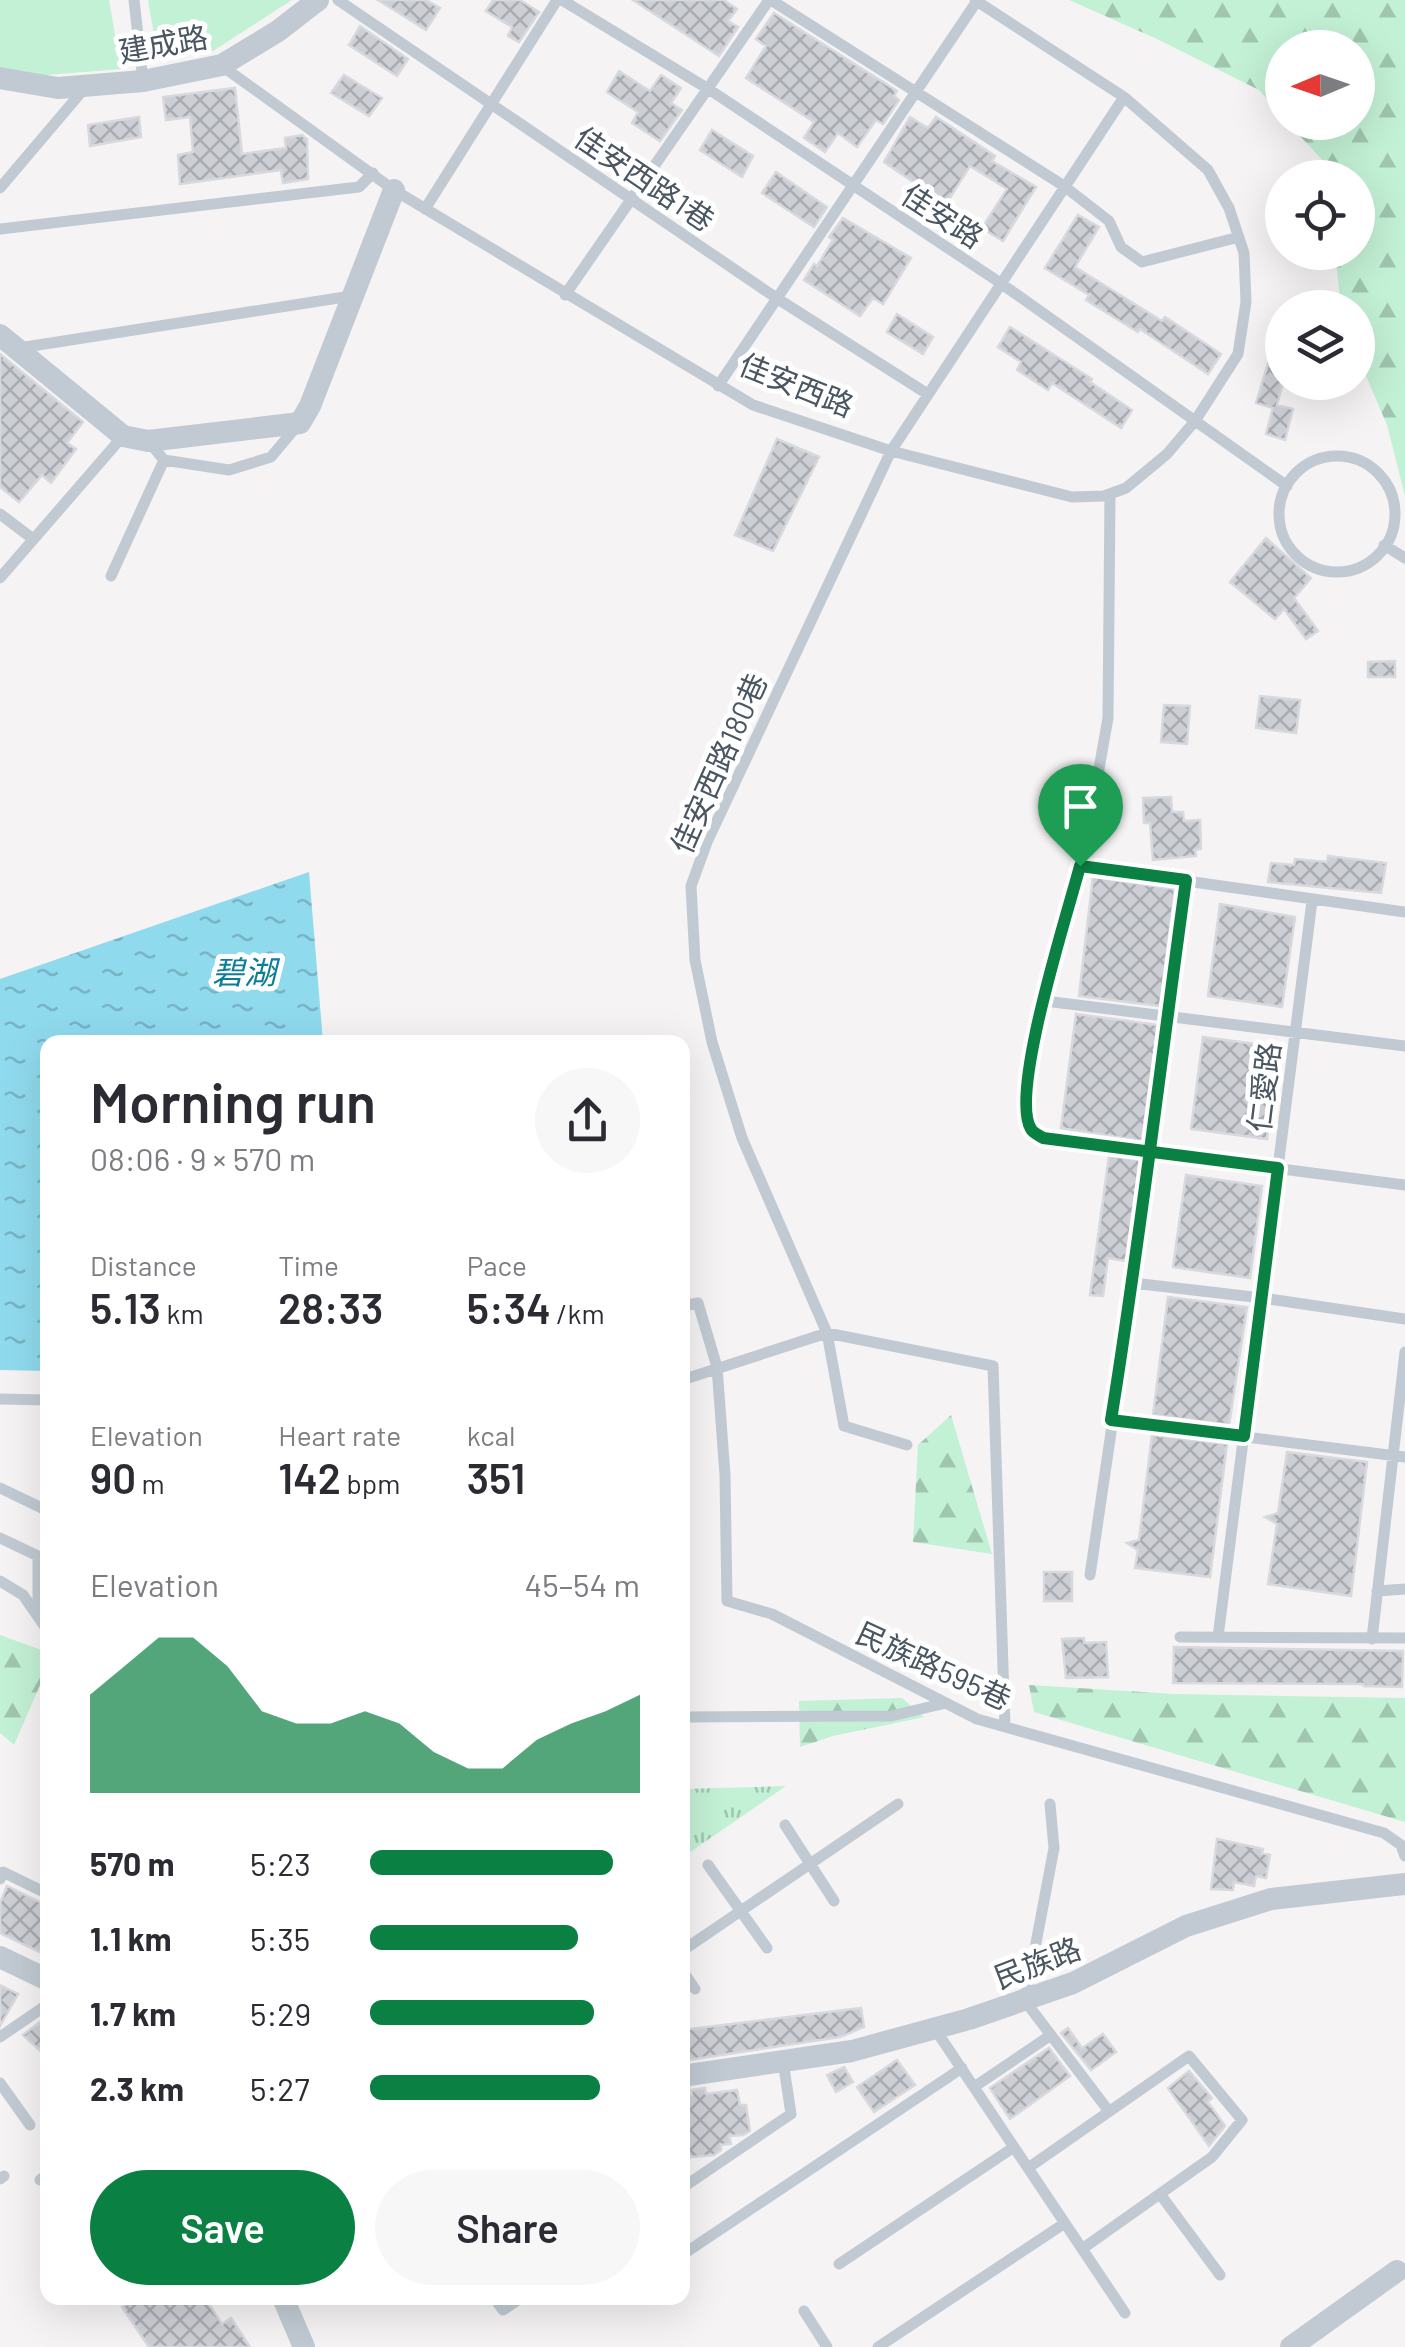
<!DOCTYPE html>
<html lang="en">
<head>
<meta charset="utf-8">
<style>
  :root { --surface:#fff; --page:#f7f7f7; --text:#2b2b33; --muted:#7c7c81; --accent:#0b8043 }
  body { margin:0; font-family:Barlow,"Noto Sans TC",sans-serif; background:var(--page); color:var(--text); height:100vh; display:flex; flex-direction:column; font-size:38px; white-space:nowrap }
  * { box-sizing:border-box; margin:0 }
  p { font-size:32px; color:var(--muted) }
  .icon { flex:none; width:55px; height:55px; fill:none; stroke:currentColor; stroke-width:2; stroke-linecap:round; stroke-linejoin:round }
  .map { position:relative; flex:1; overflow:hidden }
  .sheet { position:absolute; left:40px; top:1035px; width:650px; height:1270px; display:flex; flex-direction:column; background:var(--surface); border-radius:20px; box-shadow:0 10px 40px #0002 }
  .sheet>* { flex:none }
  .needle { width:65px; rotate:268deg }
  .fabs { position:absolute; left:1265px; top:30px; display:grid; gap:20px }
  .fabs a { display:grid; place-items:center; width:110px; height:110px; border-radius:50%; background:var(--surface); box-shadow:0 10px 40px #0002; font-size:50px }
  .pin { position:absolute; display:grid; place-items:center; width:85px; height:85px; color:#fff; margin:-102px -42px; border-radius:50% 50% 50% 0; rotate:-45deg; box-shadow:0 0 10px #0007 }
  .pin .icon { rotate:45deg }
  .round { display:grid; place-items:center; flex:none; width:105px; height:105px; border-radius:52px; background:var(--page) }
  .head { display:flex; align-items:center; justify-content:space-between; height:170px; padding:0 50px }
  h1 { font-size:55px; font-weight:600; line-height:75px }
  .figures { display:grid; grid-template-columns:repeat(3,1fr); gap:15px; height:170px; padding:10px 50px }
  .figures div { display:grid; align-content:center }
  .figures b { font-size:42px; font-weight:600 }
  .figures small { font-size:28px; font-weight:400 }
  .figures p { font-size:28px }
  .chart { height:280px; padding:20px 50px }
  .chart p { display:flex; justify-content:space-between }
  .chart svg { width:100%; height:180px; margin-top:10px; fill:var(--accent); opacity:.7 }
  .button { display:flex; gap:20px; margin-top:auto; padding:20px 50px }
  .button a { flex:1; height:115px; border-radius:60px; background:var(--accent); color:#fff; font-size:40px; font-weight:600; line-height:115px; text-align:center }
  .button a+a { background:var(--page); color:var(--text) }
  ul { padding:0 50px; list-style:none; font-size:32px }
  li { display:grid; grid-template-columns:160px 120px 1fr; align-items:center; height:75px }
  li i { height:25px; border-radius:12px; background:var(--accent) }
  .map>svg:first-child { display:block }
  .grass { fill:#c3f1d5 }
  .forest { fill:url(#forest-firs) }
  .park { fill:url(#park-tufts) }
  .water { fill:url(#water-ripples) }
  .building { fill:url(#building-cross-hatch); stroke:#d7d9de; stroke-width:2.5 }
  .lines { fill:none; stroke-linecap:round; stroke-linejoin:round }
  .service { stroke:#c1cad2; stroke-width:11 }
  .minor { stroke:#c1cad2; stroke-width:22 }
  .route-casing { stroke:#fff; stroke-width:20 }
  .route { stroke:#0b8043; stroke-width:12 }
  .labels { text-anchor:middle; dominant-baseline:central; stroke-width:10; stroke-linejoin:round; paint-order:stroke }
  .street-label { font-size:30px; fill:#4a5661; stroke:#fff }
  .water-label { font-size:32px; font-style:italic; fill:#0c7c9b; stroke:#fff }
</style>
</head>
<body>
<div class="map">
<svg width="1405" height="2347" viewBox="0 0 1405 2347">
  <defs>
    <pattern id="forest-firs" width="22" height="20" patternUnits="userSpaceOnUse" patternTransform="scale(2.5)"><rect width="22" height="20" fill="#c3f1d5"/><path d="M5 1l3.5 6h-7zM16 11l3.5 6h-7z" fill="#a0c6b0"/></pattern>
    <pattern id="park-tufts" width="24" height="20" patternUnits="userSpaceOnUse" patternTransform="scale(2.5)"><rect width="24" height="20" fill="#c3f1d5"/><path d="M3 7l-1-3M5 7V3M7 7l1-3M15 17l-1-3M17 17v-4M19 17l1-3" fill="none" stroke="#a0c6b0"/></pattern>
    <pattern id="water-ripples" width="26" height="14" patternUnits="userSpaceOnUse" patternTransform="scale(2.5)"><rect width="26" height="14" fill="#90daee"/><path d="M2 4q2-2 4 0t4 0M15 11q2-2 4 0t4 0" fill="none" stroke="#78b4c4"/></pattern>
    <pattern id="building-cross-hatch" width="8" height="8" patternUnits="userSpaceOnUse" patternTransform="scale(2.5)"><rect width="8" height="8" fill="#cdcfd5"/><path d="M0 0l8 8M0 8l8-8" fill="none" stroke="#a8abb0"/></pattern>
  </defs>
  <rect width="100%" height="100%" fill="#f5f3f3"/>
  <path class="grass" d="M0,0H109L121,69L46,75L0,67Z
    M148,0H292L213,51L158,58Z"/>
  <path class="forest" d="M1069,0H1405V496L1387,425L1358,357V308L1341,307L1335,253L1358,252V178L1327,177L1326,164L1288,123L1358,122V48H1282V116L1259,90L1157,39Z
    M951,1415L992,1554L913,1542L918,1445Z
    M0,1635L47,1652V1669L14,1745L0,1733Z
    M1029,1685L1175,1694L1405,1698V1822L1034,1712Z
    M902,1698L924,1717L833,1736L800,1747L799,1701Z"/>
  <path class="park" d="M786,1786L683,1857V1789Z"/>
  <path class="water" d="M309,872L323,1042H48L47,1371L0,1370V979Z"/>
  <path class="building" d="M378,0H426L440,8L426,30Z
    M493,0H520L539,12L519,42L508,36L512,27L486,11Z
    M633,0H724L737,9L728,21L738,27L719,56Z
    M774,13L897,91L894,96L899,100L883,124L876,120L857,147L838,133L825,152L804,138L814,122L746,78L766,46L756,39Z
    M360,26L408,59L397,76L349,45Z
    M619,71L650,91L661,75L681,88L671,103L682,110L660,141L632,123L638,112L607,92Z
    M344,75L382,98L369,116L331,93Z
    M235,88L242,154L286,148L285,138L302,135L307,139L308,179L283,183L281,170L180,184L178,155L193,152L190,117L166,120L163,97Z
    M139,117L141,137L90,146L88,125Z
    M910,117L928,128L936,117L995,156L992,161L1036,187L1003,241L982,228L1007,189L970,166L946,204L884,162Z
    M712,130L753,156L742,177L700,150Z
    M776,172L827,207L814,227L762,193Z
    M1078,215L1099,227L1075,267L1162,321L1165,317L1221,354L1208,374L1140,329L1138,332L1086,300L1089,295L1045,268Z
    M843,218L911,258L883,304L873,298L860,316L804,280L814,264L817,266L833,240L829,237Z
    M897,314L933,337L923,354L887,332Z
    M1010,327L1092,379L1090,382L1132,410L1121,428L1052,383L1048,390L1017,370L1021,362L998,347Z
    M1279,328H1282V386L1277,405L1293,409L1285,440L1266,434L1273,408L1256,403Z
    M0,354L83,422L67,443L76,449L51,483L42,475L19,502L0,487Z
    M777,439L819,457L773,551L735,535Z
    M1266,538L1311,578L1294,598L1318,631L1306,639L1284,609L1275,619L1230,582Z
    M1395,661V677H1368V662Z
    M1260,696L1300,700L1296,733L1256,728Z
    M1164,705L1190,706L1187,744L1161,742Z
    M1171,797L1172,812H1183L1184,821L1200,820L1201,849L1195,850L1196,856L1153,860L1150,823H1144L1143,798Z
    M1328,856L1386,863L1381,893L1268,882L1271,863L1294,865L1295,859L1327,862Z
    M1093,877L1175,889L1160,1006L1079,996Z
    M1220,904L1295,917L1282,1007L1208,996Z
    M1076,1014L1158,1025L1142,1141L1061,1128Z
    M1203,1037L1278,1047L1267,1139L1191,1129Z
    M1109,1156L1140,1160L1126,1261L1108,1258L1103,1296L1090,1295Z
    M1186,1175L1262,1186L1250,1278L1173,1267Z
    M1168,1297L1247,1307L1229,1425L1153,1415Z
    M1152,1435L1227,1444L1210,1577L1135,1568L1138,1550L1127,1543L1139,1540Z
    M1287,1452L1367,1462L1351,1596L1268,1584L1277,1524L1265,1517L1278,1513Z
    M1044,1572H1072V1601H1044Z
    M1084,1638V1643L1106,1642L1108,1677L1066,1678L1062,1639Z
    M1174,1647L1403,1651L1402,1687L1364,1686V1684L1173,1683Z
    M1217,1839L1263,1849L1262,1853L1270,1855L1266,1878L1256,1876L1254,1886L1234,1882L1233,1890L1211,1889Z
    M7,1886L48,1906V1956L0,1933V1903Z
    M0,1985L18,1994L0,2026Z
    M861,2008L864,2027L840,2037L682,2061V2030Z
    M48,2016V2058L23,2035Z
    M1068,2028L1082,2048L1103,2034L1116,2052L1091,2070L1061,2033Z
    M1049,2048L1070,2076L1010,2119L990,2088Z
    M897,2060L915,2085L874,2112L857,2087Z
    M844,2067L853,2082L836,2092L827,2075Z
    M1189,2071L1212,2098L1208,2102L1225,2126L1209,2146L1168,2088Z
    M705,2088L706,2094L737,2090L740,2105H746L750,2131L743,2135L729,2136L731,2144L721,2145V2150L714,2155L682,2158V2096L692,2095L691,2090Z
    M136,2298H205L222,2324L231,2318L250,2347H149L122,2307Z"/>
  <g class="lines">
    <path class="service" d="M134,0L143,81
      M338,0L778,299L926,393
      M562,0L710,90L999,282L1287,486
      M771,0L1064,186L1109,221L1121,247L1142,262L1239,237
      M222,66L394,190L753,405L891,451L1072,497L1104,496L1126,488L1167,454L1195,421L1238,354L1246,302L1244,253L1229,208L1208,170L1124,97L975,0
      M0,188L84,89
      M425,209L557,0
      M0,229L359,187L373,173
      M565,295L769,0
      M19,348L351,296
      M718,386L977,1
      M148,441L164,460L229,470L271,457L297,426
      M1279 514a58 58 0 1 1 116 0a58 58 0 1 1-116 0Z
      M1110,494L1108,718L1083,859L1028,1059L1027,1110L1031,1129L1043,1138L1405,1185
      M0,514L33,539
      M1384,545L1405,558
      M111,576L164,460
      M0,578L123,436
      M1080,866L1405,912
      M1045,1001L1405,1046
      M1133,1283L1262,1298L1405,1319
      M682,1306L698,1303L717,1367L725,1475L727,1601L772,1614L977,1719L1384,1833L1401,1845L1405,1856
      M682,1380L827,1333L993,1366L1005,1727
      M0,1399L48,1400
      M1111,1420L1405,1457
      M907,1445L844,1426L827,1333L742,1138L712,1042L695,960L691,886L707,842L891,451L1124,97
      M0,1488L48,1511
      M0,1538L38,1556V1616
      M1090,1575L1133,1283L1186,880
      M0,1581L23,1595L48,1631
      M1377,1591L1405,1589
      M1180,1637L1405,1638
      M1218,1637L1312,901
      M1372,1639L1405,1352
      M682,1717L891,1716L946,1703
      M1050,1804L1054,1848L1025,2001L1108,2110
      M785,1825L834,1901
      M708,1865L767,1948
      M0,1879L3,1872L48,1894
      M682,1951L898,1804
      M682,1970L695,1989
      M935,2029L1125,2313
      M0,2037L48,2004
      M0,2083L30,2125
      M974,2087L1051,2035
      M1028,2168L1189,2056L1242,2120L1212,2157L1082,2249
      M0,2179L4,2176
      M40,2180L48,2174
      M682,2188L791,2114L783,2061
      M1160,2194L1220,2275
      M682,2255L962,2068
      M839,2264L1014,2147
      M494,2298L503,2310L521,2298
      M804,2311L827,2347
      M878,2347L1065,2223"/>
    <path class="minor" d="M0,78L58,88L143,81L222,65L278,31L318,0
      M0,335L123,436L148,441L300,423L310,406L394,190
      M0,1957L48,1980
      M682,2076L852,2051L969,2019L1073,1983L1186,1926L1271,1899L1405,1884
      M283,2298L304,2347
      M1291,2347L1397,2271"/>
  </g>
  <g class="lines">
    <g class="route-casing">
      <path id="route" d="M1080,866L1186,880C1161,1060 1140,1241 1111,1420L1244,1436L1278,1168L1043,1138C1039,1135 1033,1133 1031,1129C1009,1094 1068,912 1080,866"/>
    </g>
    <use href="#route" class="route"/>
  </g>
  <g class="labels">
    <g class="street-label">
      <text transform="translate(163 43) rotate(-10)">建成路</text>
      <text transform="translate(645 178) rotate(34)">佳安西路1巷</text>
      <text transform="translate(943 215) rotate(33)">佳安路</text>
      <text transform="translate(797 384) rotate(22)">佳安西路</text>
      <text transform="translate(718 763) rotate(-66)">佳安西路180巷</text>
      <text transform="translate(1263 1087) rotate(-83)">仁愛路</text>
      <text transform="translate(934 1665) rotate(25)">民族路595巷</text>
      <text transform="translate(1037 1962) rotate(-21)">民族路</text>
    </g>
    <g class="water-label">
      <text x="244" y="971">碧湖</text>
    </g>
  </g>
</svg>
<div class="fabs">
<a><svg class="needle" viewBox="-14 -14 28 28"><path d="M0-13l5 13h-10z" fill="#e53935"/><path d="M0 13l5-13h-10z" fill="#7c7c81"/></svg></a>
<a><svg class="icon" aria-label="locate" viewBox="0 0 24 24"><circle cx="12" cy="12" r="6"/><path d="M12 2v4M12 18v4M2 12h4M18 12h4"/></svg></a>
<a><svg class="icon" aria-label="layers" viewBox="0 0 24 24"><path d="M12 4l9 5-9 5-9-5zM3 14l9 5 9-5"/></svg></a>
</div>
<div class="pin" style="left:1080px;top:866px;background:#1e9e55"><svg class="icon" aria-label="arrive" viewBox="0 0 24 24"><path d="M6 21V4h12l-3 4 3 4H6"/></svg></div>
<section class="sheet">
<div class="head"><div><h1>Morning run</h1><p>08:06 · 9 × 570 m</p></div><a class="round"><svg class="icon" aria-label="share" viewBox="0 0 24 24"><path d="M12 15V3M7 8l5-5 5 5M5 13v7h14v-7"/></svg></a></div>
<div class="figures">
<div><p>Distance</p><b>5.13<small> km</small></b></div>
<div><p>Time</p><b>28:33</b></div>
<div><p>Pace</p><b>5:34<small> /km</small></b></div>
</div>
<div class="figures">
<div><p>Elevation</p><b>90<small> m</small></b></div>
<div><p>Heart rate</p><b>142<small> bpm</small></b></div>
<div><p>kcal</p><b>351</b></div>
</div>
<div class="chart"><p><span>Elevation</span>45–54 m</p>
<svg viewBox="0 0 160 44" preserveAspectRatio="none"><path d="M0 44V20L10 13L20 6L30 6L40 13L50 24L60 27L70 27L80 24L90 27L100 34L110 38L120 38L130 31L140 27L150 24L160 20V44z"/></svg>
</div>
<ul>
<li><b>570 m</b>5:23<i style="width:90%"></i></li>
<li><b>1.1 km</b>5:35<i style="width:77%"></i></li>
<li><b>1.7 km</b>5:29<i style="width:83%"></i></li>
<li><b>2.3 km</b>5:27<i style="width:85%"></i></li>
</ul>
<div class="button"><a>Save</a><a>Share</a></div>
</section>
</div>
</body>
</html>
